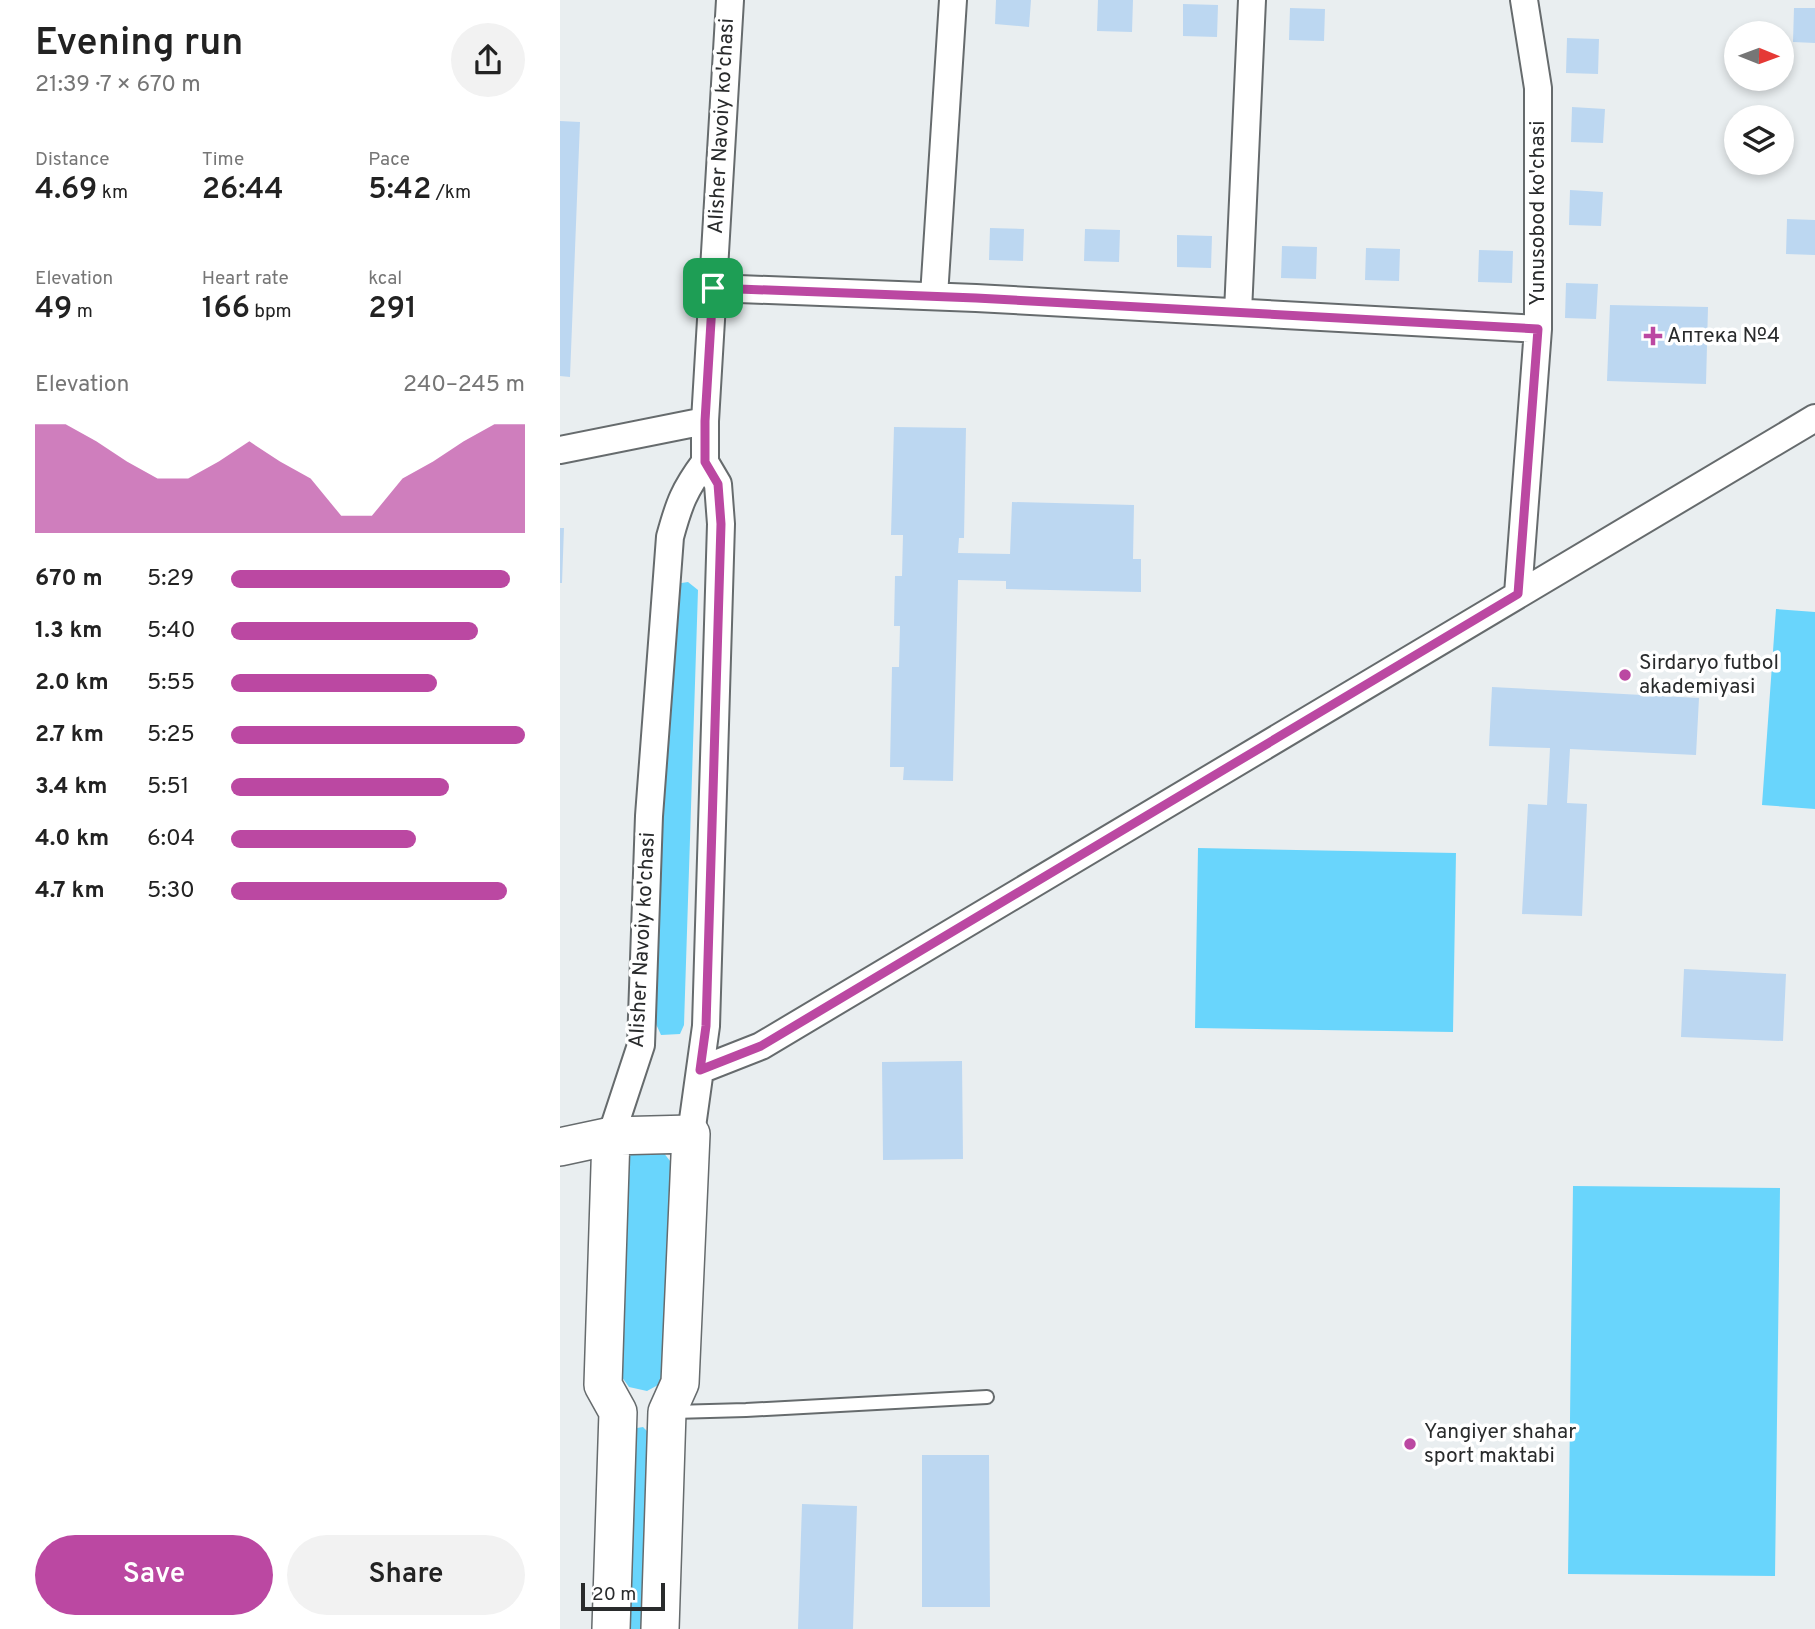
<!DOCTYPE html>
<html lang="en">
<head>
<meta charset="utf-8">
<style>
  :root { --surface:#fff; --page:#f2f2f2; --text:#222; --muted:#767676; --accent:#bb48a2 }
  body { margin:0; font-family:Overpass,sans-serif; background:var(--page); color:var(--text); height:100vh; display:flex; flex-direction:column; font-size:26px; white-space:nowrap }
  * { box-sizing:border-box; margin:0 }
  p { font-size:23px; color:var(--muted) }
  .icon { flex:none; width:38px; height:38px; fill:none; stroke:currentColor; stroke-width:2; stroke-linecap:round; stroke-linejoin:round }
  .map { position:relative; flex:1; overflow:hidden }
  .panel { display:flex; flex-direction:column; background:var(--surface); width:560px }
  .panel>* { flex:none }
  .needle { width:46px; rotate:91deg }
  .buttons { position:absolute; left:1164px; top:21px; display:grid; gap:14px }
  .buttons a { display:grid; place-items:center; width:70px; height:70px; border-radius:50%; background:var(--surface); box-shadow:0 4px 10px #0003; font-size:35px }
  .scale { position:absolute; left:21px; bottom:18px; width:84px; box-sizing:border-box; padding-left:7px; border:4px solid #292b2c; border-top:0; font-size:19px; line-height:24px; white-space:nowrap; color:#292b2c; -webkit-text-stroke:5px #fff; paint-order:stroke }
  .pin { position:absolute; display:grid; place-items:center; width:60px; height:60px; color:#fff; margin:-30px; border-radius:14px; box-shadow:0 4px 10px #0006 }
  .round { display:grid; place-items:center; flex:none; width:74px; height:74px; border-radius:37px; background:var(--page) }
  .headline { display:flex; align-items:center; justify-content:space-between; height:119px; padding:0 35px }
  h1 { font-size:38px; font-weight:600; line-height:52px }
  .metrics { display:grid; grid-template-columns:repeat(3,1fr); gap:10px; height:119px; padding:7px 35px }
  .metrics div { display:grid; align-content:center }
  .metrics b { font-size:30px; font-weight:600 }
  .metrics small { font-size:19px; font-weight:400 }
  .metrics p { font-size:19px }
  .chart { height:196px; padding:14px 35px }
  .chart p { display:flex; justify-content:space-between }
  .chart svg { width:100%; height:126px; margin-top:7px; fill:var(--accent); opacity:.7 }
  .primary-button { display:flex; gap:14px; margin-top:auto; padding:14px 35px }
  .primary-button a { flex:1; height:80px; border-radius:42px; background:var(--accent); color:#fff; font-size:28px; font-weight:600; line-height:80px; text-align:center }
  .primary-button a+a { background:var(--page); color:var(--text) }
  ul { padding:0 35px; list-style:none; font-size:23px }
  li { display:grid; grid-template-columns:112px 84px 1fr; align-items:center; height:52px }
  li i { height:18px; border-radius:9px; background:var(--accent) }
  main { display:flex; flex:1; min-height:0 }
  .map>svg:first-child { display:block }
  .green { fill:#69d5fc }
  .building { fill:#bcd7f1 }
  .lines { fill:none; stroke-linecap:round; stroke-linejoin:round }
  .lane-casing { stroke:#666b6d; stroke-width:16 }
  .street-casing { stroke:#666b6d; stroke-width:30 }
  .secondary-casing { stroke:#666b6d; stroke-width:40 }
  .lane { stroke:#fff; stroke-width:12 }
  .street { stroke:#fff; stroke-width:26 }
  .secondary { stroke:#fff; stroke-width:37 }
  .route-casing { stroke:#fff; stroke-width:14 }
  .route { stroke:#bb48a2; stroke-width:9 }
  .poi-dot { fill:#bb48a2; stroke:#fff; stroke-width:2.5 }
  .labels { text-anchor:middle; dominant-baseline:central; stroke-width:7; stroke-linejoin:round; paint-order:stroke }
  .street-label { font-size:21px; fill:#292b2c; stroke:#fff }
  .poi-label { font-size:21px; fill:#292b2c; stroke:#fff; text-anchor:start }
</style>
</head>
<body>
<main>
<section class="panel">
<div class="headline"><div><h1>Evening run</h1><p>21:39 · 7 × 670 m</p></div><a class="round"><svg class="icon" aria-label="share" viewBox="0 0 24 24"><path d="M12 15V3M7 8l5-5 5 5M5 13v7h14v-7"/></svg></a></div>
<div class="metrics">
<div><p>Distance</p><b>4.69<small> km</small></b></div>
<div><p>Time</p><b>26:44</b></div>
<div><p>Pace</p><b>5:42<small> /km</small></b></div>
</div>
<div class="metrics">
<div><p>Elevation</p><b>49<small> m</small></b></div>
<div><p>Heart rate</p><b>166<small> bpm</small></b></div>
<div><p>kcal</p><b>291</b></div>
</div>
<div class="chart"><p><span>Elevation</span>240–245 m</p>
<svg viewBox="0 0 160 44" preserveAspectRatio="none"><path d="M0 44V6L10 6L20 12L30 19L40 25L50 25L60 19L70 12L80 19L90 25L100 38L110 38L120 25L130 19L140 12L150 6L160 6V44z"/></svg>
</div>
<ul>
<li><b>670 m</b>5:29<i style="width:95%"></i></li>
<li><b>1.3 km</b>5:40<i style="width:84%"></i></li>
<li><b>2.0 km</b>5:55<i style="width:70%"></i></li>
<li><b>2.7 km</b>5:25<i style="width:100%"></i></li>
<li><b>3.4 km</b>5:51<i style="width:74%"></i></li>
<li><b>4.0 km</b>6:04<i style="width:63%"></i></li>
<li><b>4.7 km</b>5:30<i style="width:94%"></i></li>
</ul>
<div class="primary-button"><a>Save</a><a>Share</a></div>
</section>
<div class="map">
<svg width="1255" height="1629" viewBox="0 0 1255 1629">
  <rect width="100%" height="100%" fill="#e9eef0"/>
  <path class="green" d="M128,582L138,590L124,1025L120,1034L101,1035L96,1024L107,596L115,584Z
    M1216,609L1255,612V809L1202,805Z
    M638,848L896,853L893,1032L635,1028Z
    M103,1152L114,1166L106,1371L98,1385L87,1391L69,1387L59,1373L64,1166L72,1153Z
    M1013,1186L1220,1188L1215,1576L1008,1574Z
    M83,1427L89,1433L81,1629H67L73,1434L77,1428Z"/>
  <path class="building" d="M436,0H471L469,27L435,24Z
    M538,0H573L572,32L537,31Z
    M623,4L658,5L657,37L623,36Z
    M730,8L765,9L764,41L729,40Z
    M1234,8H1255V43L1233,42Z
    M1007,38L1039,39L1038,74L1006,73Z
    M1012,107L1045,109L1043,143L1011,142Z
    M0,121L20,122L10,377L0,376Z
    M1010,190L1043,192L1041,226L1009,225Z
    M1227,219L1255,220V255L1226,254Z
    M430,228L464,229L463,261L429,260Z
    M525,229L560,230L559,262L524,261Z
    M617,235L652,236L651,268L617,267Z
    M722,246L757,247L756,279L721,278Z
    M806,248L840,249L839,281L805,280Z
    M919,250L953,251L952,283L918,282Z
    M1006,283L1038,284L1036,319L1005,318Z
    M1050,305L1148,307L1146,384L1047,381Z
    M334,427L406,428L404,538H399L398,553L450,554L452,502L574,505L573,559H581V592L446,589V581L398,580L393,781L343,780L344,767H330L332,667H339L340,626H334L335,576H342L343,535H331Z
    M0,528H4L2,583H0Z
    M932,687L1139,698L1136,755L1010,749L1007,803L1027,804L1022,916L962,914L968,804L987,805L990,748L929,746Z
    M1124,969L1226,974L1223,1041L1121,1037Z
    M402,1061L403,1159L323,1160L322,1062Z
    M362,1455H429L430,1607H362Z
    M242,1504L297,1506L293,1629H238Z"/>
  <g class="lines">
    <g class="lane-casing">
      <path id="lane" d="M113,1412L186,1410L427,1397"/>
    </g>
    <g class="street-casing">
      <path id="street" d="M153,288L416,298L978,329
        M374,296L393,0
        M678,312L692,0
        M0,450L145,421
        M145,462V421L170,0
        M958,594L978,329V88L964,0
        M140,1070L201,1046L1255,418
        M51,1136L81,1045L89,816L110,537C119,504 124,490 145,462L158,484L161,524L146,1026L131,1134"/>
    </g>
    <g class="secondary-casing">
      <path id="secondary" d="M0,1147L51,1136L131,1134L120,1383L107,1412L100,1629
        M51,1629L58,1412L43,1385L51,1136"/>
    </g>
    <use href="#lane" class="lane"/>
    <use href="#street" class="street"/>
    <use href="#secondary" class="secondary"/>
  </g>
  <g class="lines">
    <g class="route-casing">
      <path id="route" d="M153,288L416,298L978,329L958,594L201,1046L140,1070L146,1026L161,524L158,484L145,462V421Z"/>
    </g>
    <use href="#route" class="route"/>
  </g>
  <g class="poi-dot">
    <path d="M1089.5 325.5h7v7h7v7h-7v7h-7v-7h-7v-7h7z"/>
    <circle cx="1065" cy="675" r="7"/>
    <circle cx="850" cy="1444" r="7"/>
  </g>
  <g class="labels">
    <g class="street-label">
      <text transform="translate(162 126) rotate(-87)">Alisher Navoiy ko'chasi</text>
      <text transform="translate(978 213) rotate(-90)">Yunusobod ko'chasi</text>
      <text transform="translate(83 940) rotate(-87)">Alisher Navoiy ko'chasi</text>
    </g>
    <g class="poi-label">
      <text x="1107" y="336">Аптека №4</text>
      <text x="1079" y="663">Sirdaryo futbol<tspan x="1079" dy="24">akademiyasi</tspan></text>
      <text x="864" y="1432">Yangiyer shahar<tspan x="864" dy="24">sport maktabi</tspan></text>
    </g>
  </g>
</svg>
<div class="buttons">
<a><svg class="needle" viewBox="-14 -14 28 28"><path d="M0-13l5 13h-10z" fill="#e53935"/><path d="M0 13l5-13h-10z" fill="#767676"/></svg></a>
<a><svg class="icon" aria-label="layers" viewBox="0 0 24 24"><path d="M12 4l9 5-9 5-9-5zM3 14l9 5 9-5"/></svg></a>
</div>
<div class="scale">20 m</div>
<div class="pin" style="left:153px;top:288px;background:#1e9e55"><svg class="icon" aria-label="arrive" viewBox="0 0 24 24"><path d="M6 21V4h12l-3 4 3 4H6"/></svg></div>
</div>
</main>
</body>
</html>
